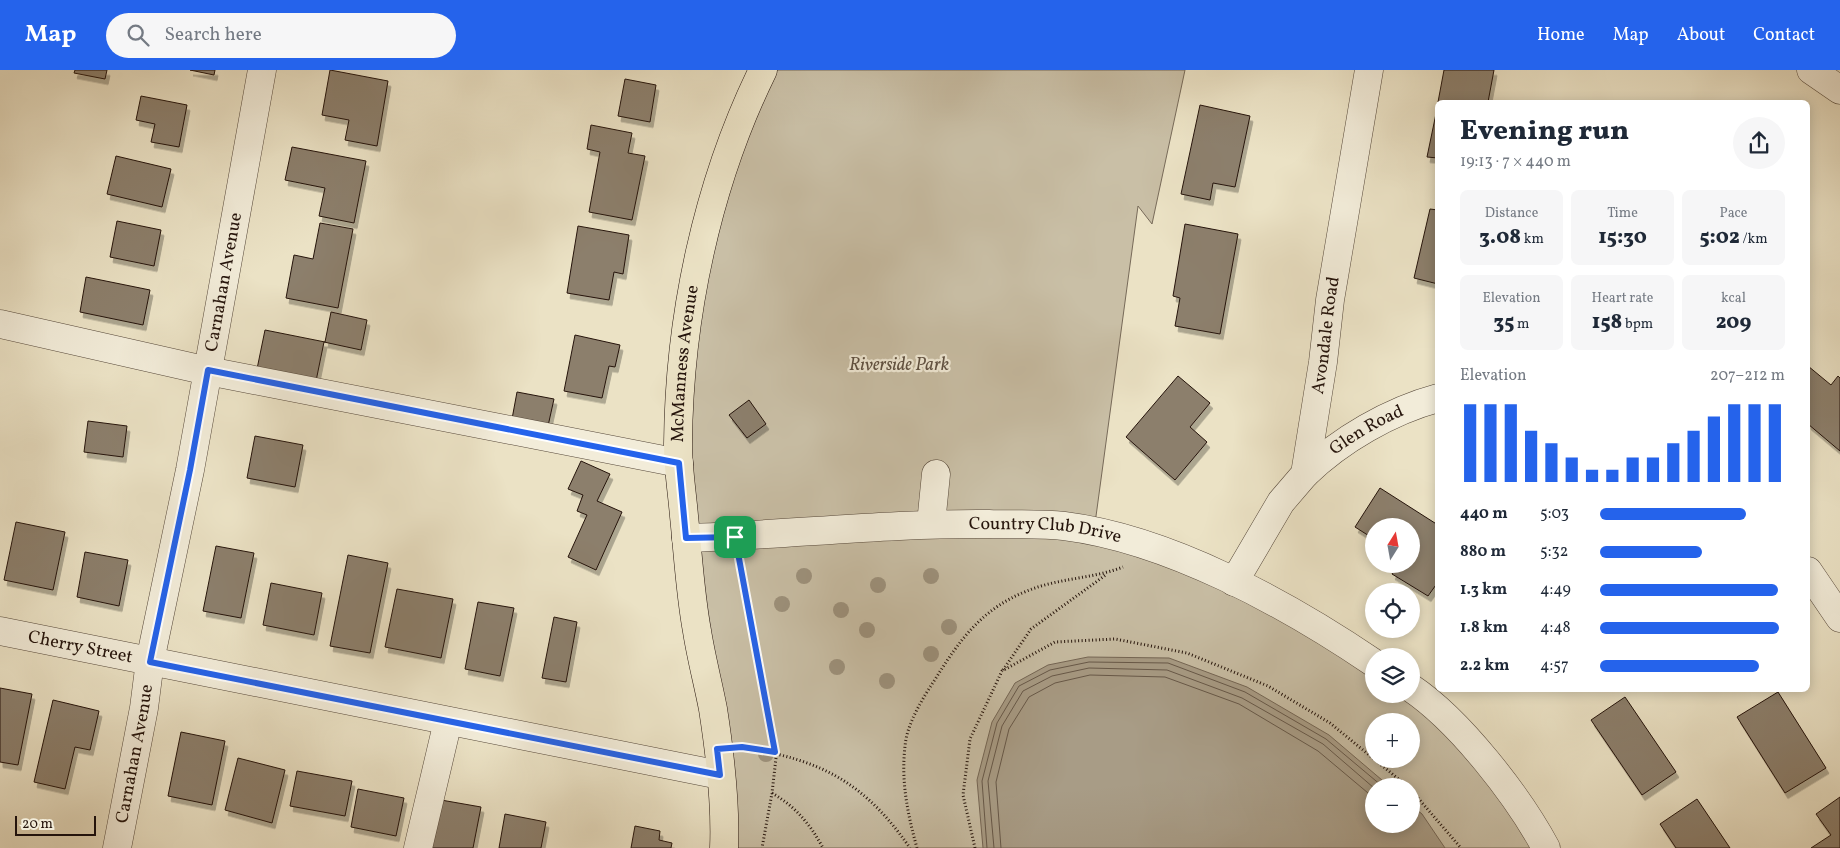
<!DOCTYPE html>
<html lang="en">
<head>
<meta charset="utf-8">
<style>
  :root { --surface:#fff; --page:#f6f6f7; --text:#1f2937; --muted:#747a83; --accent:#2563eb }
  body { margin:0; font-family:Vollkorn,serif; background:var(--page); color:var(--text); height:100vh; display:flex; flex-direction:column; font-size:19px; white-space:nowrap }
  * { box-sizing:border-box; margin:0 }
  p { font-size:16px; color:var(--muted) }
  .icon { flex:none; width:28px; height:28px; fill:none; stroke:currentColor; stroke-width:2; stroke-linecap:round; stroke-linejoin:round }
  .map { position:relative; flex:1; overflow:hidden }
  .drawer { position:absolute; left:1435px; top:30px; width:375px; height:592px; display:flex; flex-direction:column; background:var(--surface); border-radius:8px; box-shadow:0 2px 12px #0003 }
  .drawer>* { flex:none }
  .needle { width:32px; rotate:11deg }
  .tools { position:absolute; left:1365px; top:448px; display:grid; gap:10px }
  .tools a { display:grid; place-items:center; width:55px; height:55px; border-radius:50%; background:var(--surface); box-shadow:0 2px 12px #0003; font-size:25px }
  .scale { position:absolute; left:15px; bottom:12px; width:81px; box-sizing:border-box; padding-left:5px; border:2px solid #25140c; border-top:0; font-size:14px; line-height:18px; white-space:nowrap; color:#25140c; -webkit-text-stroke:4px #f2ecd9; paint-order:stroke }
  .pin { position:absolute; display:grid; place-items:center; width:42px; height:42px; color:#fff; margin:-21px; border-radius:10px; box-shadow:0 2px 8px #0006 }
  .round { display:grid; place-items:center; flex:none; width:52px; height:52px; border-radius:26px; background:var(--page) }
  .headline { display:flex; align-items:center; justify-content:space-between; height:85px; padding:0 25px }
  h1 { font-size:28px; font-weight:800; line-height:38px }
  .metrics { display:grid; grid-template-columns:repeat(3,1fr); gap:8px; height:85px; padding:5px 25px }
  .metrics div { display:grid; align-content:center; border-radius:8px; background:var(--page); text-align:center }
  .metrics b { font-size:21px; font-weight:800 }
  .metrics small { font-size:14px; font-weight:400 }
  .metrics p { font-size:14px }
  .chart { height:140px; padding:10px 25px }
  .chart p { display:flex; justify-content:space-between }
  .chart svg { width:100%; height:90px; margin-top:5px; stroke:var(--accent); stroke-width:6 }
  ul { padding:0 25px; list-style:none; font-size:16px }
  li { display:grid; grid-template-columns:80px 60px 1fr; align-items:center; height:38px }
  li i { height:12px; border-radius:6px; background:var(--accent) }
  header { display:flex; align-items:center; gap:30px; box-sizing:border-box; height:70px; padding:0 25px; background:var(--accent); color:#fff }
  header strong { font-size:24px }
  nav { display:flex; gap:28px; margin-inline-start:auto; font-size:18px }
  .search { width:350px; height:45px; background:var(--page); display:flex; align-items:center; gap:12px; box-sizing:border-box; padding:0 18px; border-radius:28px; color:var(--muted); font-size:19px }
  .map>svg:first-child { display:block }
  .green { fill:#c9bfa6; stroke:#776a59; fill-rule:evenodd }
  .water { fill:#a89c86; stroke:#746655 }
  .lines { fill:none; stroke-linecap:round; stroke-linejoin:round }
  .shore { stroke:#665849; stroke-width:1 }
  .building { fill:#8c7f6c; stroke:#25140c; filter:url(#shadow) }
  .minor-casing { stroke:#56483a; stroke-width:29 }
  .major-casing { stroke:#25140c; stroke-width:29 }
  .path { stroke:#25140c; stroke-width:3; stroke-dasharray:1 2.5; stroke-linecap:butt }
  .minor { stroke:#f2ecd9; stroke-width:28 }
  .major { stroke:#ebe2c5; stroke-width:28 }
  .tree { fill:#9d927d }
  .route-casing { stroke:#fff; stroke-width:10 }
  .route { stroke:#2563eb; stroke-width:6 }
  .labels { text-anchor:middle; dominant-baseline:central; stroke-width:4.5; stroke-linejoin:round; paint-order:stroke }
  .street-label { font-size:18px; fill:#25140c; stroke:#f2ecd9 }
  .park-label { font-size:18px; font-style:italic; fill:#5e5042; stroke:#f2ecd9 }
</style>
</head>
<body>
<header>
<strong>Map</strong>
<div class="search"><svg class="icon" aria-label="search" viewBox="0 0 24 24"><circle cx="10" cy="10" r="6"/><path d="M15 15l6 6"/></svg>Search here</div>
<nav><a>Home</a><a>Map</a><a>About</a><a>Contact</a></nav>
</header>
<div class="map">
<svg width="1840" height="778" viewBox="0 0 1840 778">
  <defs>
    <filter id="shadow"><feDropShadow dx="3" dy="5.5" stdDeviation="0" flood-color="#0004"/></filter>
  </defs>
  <rect width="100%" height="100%" fill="#ebe2c5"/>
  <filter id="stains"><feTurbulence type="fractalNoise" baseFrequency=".004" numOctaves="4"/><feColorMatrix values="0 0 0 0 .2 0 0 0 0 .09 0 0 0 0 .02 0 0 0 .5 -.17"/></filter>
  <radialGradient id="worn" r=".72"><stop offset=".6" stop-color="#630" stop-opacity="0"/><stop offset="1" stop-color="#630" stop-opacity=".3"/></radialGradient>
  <path class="green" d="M763,0H1185L1152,154L1138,136L1094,461L1150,477L1374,593V624H1411L1546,778H724L697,560L685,273ZM1374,651H1411V689H1374ZM1374,716H1411V754H1374Z"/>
  <path class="water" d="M1088,587L1169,588L1247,617L1329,665L1389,716H1374V754H1411V735L1422,744L1445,778H983L977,710L992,652L1015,613L1048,595Z"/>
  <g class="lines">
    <path class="shore" d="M987,778L982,711L997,653L1019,616L1050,600L1089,592L1168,593L1245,622L1326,669L1382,716
      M994,778L988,711L1002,656L1023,621L1052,606L1089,598L1167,600L1242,628L1323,674L1374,718
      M1001,778L996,712L1009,659L1029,627L1055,613L1090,605L1165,607L1239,634L1318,681L1374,728"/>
  </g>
  <path class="building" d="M75,0H107L105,9L74,3Z
    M190,0H215L214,5Z
    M330,0L388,11L377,76L345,70L349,50L322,45Z
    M1444,0H1494L1488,32H1438Z
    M625,9L656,15L650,52L618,46Z
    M141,26L187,35L179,77L151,72L155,54L136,50Z
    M1438,34V88L1427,87Z
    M1200,35L1250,46L1235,117L1213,113L1210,130L1181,124Z
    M591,55L632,63L628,83L645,86L632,150L589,142L600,82L587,79Z
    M292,77L366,91L354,153L319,146L325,118L285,110Z
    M116,86L171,99L162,137L107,124Z
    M1430,139L1438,140V214L1414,208Z
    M117,151L161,160L154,196L110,187Z
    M320,153L353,159L338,238L286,228L294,185L313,189Z
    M1185,154L1238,164L1220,264L1175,256L1180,228L1173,226Z
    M578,156L629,165L623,204L614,202L609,230L567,223Z
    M86,207L150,220L143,255L80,242Z
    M331,242L367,250L361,280L324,272L316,311L257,299L265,260L325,272Z
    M575,265L620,275L615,297L609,296L602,328L564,321Z
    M1808,296L1831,315L1838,306L1840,308V381L1808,354Z
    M1178,306L1210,333L1190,357L1207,372L1175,410L1126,367Z
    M517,322L554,329L548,356L512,349Z
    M749,330L766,354L747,368L729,345Z
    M88,351L127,356L123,387L84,382Z
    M255,366L303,375L295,417L247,408Z
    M581,391L610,404L597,431L622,442L596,500L568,487L587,445L577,441L583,425L568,419Z
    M1380,418L1438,455V512L1428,526L1392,504L1398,494H1411V456H1374V469L1355,457Z
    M16,452L65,462L53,520L4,510Z
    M216,476L254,483L241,548L203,541Z
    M85,482L128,490L119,536L77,527Z
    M348,485L388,493L370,583L330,576Z
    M271,513L322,523L314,565L263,555Z
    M397,519L453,529L441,588L385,577Z
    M478,532L514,538L500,606L465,599Z
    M554,547L577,552L566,612L542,608Z
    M0,618L32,624L18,695L0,692Z
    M1778,622L1826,698L1785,723L1737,647Z
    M1625,627L1676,702L1642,725L1591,650Z
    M53,630L99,641L90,680L75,677L65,719L34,712Z
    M181,662L225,671L212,735L168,726Z
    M238,688L285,700L272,753L225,740Z
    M297,701L352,711L345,746L290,736Z
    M358,719L404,728L396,766L351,757Z
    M1840,727V778H1811L1831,765L1816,744Z
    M1697,729L1730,778H1676L1660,754Z
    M441,730L481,737L473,778H431Z
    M505,744L546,752L541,778H499Z
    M635,756L660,761L659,770L672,773L671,778H631Z"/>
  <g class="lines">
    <g class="minor-casing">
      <g id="minor">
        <path d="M1811,0L1840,20"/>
        <path d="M0,254L208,301L679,393"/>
        <path id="s1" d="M1305,404C1340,370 1390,341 1438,328"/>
        <path d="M931,454L936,404"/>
        <path id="s2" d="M686,468C787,465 888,453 989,454C1014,455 1040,453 1064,456C1169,469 1287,534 1374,593"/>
        <path d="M1808,501L1840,548"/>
        <path id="s3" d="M1234,512L1281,432L1305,404L1323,292L1330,230L1369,0"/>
        <path id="s4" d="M0,561L720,705"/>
        <path d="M1411,618C1460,651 1518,726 1546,778"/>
        <path id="s5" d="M117,778L144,638L150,591L190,400L262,0"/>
        <path d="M418,778L448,651"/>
      </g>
    </g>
    <g class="major-casing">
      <g id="major">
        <path id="s6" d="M724,778C726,732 720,684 713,639C708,613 701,587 697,561C690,523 688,484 684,446C682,422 678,398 678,374C679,247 707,114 763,0"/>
      </g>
    </g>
    <path class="path" d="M739,492L776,688L772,723L762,778
      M1003,600L1031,559L1107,504
      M745,678C822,690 865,713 910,778
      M1411,720L1461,778
      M772,723C796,737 810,754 823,778
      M917,778C907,742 900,707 906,669C910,649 923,628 934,611C959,571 981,539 1027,521C1058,508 1092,509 1123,497
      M975,778L963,725L970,669L1002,601L1055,572L1115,569L1187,583L1268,616L1330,653L1407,716"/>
    <use href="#minor" class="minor"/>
    <use href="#major" class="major"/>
  </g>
  <g class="tree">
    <circle cx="804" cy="506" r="8"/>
    <circle cx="931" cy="506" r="8"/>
    <circle cx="878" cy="515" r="8"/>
    <circle cx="782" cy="534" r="8"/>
    <circle cx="841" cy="540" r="8"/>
    <circle cx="949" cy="557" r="8"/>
    <circle cx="867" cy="560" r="8"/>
    <circle cx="931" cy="584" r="8"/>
    <circle cx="837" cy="597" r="8"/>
    <circle cx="887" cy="611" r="8"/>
    <circle cx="766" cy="684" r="8"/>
  </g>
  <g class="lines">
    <g class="route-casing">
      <path id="route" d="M208,300L679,393L686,468L735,467L775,682L742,677L717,679L720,705L150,592L190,400Z"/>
    </g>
    <use href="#route" class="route"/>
  </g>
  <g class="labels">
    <g class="street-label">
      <text stroke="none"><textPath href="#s5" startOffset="576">Carnahan Avenue</textPath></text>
      <text stroke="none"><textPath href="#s3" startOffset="270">Avondale Road</textPath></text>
      <text stroke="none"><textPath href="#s6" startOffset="488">McManness Avenue</textPath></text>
      <text stroke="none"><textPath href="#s1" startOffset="76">Glen Road</textPath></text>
      <text stroke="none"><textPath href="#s2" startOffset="360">Country Club Drive</textPath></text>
      <text stroke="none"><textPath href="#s4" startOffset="82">Cherry Street</textPath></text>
      <text stroke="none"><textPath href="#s5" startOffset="96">Carnahan Avenue</textPath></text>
    </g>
    <g class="park-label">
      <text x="899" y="295">Riverside Park</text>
    </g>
  </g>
  <rect width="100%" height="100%" filter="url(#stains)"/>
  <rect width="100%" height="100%" fill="url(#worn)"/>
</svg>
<div class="tools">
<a><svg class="needle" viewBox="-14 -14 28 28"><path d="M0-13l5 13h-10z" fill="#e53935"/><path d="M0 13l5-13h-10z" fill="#747a83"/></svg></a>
<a><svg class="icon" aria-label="locate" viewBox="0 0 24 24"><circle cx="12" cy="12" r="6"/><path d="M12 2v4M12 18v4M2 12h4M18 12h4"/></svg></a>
<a><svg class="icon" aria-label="layers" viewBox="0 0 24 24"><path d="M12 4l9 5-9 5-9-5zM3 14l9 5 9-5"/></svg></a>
<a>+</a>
<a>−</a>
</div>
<div class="scale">20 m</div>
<div class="pin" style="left:735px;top:467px;background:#1e9e55"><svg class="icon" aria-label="arrive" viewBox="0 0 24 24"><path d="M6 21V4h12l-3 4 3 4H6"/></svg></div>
<section class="drawer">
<div class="headline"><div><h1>Evening run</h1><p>19:13 · 7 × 440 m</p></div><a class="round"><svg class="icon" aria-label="share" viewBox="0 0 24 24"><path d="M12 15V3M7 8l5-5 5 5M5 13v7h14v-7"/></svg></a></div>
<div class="metrics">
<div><p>Distance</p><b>3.08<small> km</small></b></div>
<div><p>Time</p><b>15:30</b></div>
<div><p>Pace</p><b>5:02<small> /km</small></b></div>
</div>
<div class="metrics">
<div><p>Elevation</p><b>35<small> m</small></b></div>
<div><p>Heart rate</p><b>158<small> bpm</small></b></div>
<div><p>kcal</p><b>209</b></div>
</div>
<div class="chart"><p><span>Elevation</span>207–212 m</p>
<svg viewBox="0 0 160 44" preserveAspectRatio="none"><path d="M5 44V6M15 44V6M25 44V6M35 44V19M45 44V25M55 44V32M65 44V38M75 44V38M85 44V32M95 44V32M105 44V25M115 44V19M125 44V12M135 44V6M145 44V6M155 44V6"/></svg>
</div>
<ul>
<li><b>440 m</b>5:03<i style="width:79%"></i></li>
<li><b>880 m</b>5:32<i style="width:55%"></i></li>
<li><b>1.3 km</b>4:49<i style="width:96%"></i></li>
<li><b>1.8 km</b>4:48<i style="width:97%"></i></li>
<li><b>2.2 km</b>4:57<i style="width:86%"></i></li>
</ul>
</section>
</div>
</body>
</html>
